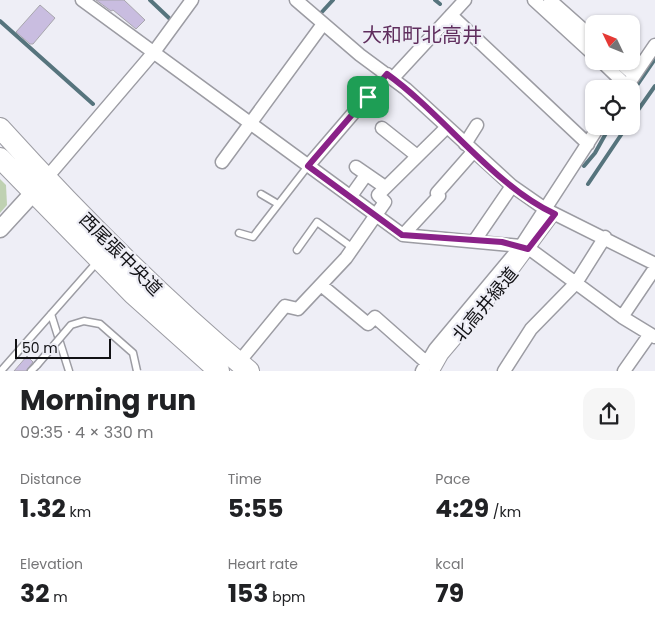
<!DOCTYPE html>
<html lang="en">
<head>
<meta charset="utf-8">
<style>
  :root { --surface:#fff; --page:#f6f6f6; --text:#202124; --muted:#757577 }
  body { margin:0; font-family:Poppins,"Noto Sans JP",sans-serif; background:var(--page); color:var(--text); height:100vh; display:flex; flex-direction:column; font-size:19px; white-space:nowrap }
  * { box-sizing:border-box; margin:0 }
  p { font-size:16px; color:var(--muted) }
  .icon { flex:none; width:28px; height:28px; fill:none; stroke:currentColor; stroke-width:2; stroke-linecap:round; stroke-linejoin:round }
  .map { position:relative; height:371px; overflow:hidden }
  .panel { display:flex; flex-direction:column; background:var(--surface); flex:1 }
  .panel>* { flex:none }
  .needle { width:32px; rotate:313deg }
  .fabs { position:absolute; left:585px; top:15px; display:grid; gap:10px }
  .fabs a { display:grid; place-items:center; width:55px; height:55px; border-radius:10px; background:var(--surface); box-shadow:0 1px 4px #0004; font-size:25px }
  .scale { position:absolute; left:15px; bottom:12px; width:96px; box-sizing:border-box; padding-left:5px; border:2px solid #111114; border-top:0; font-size:14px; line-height:18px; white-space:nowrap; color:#111114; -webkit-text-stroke:4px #eeeef6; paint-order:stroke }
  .pin { position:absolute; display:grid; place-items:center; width:42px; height:42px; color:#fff; margin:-21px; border-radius:10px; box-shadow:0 2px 8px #0006 }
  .round { display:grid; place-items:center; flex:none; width:52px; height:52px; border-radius:15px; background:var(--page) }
  .head { display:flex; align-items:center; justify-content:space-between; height:85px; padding:0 20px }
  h1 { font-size:28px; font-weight:700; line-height:38px }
  .figures { display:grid; grid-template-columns:repeat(3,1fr); gap:8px; height:85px; padding:5px 20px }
  .figures div { display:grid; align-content:center }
  .figures b { font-size:25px; font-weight:700 }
  .figures small { font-size:14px; font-weight:400 }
  .figures p { font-size:14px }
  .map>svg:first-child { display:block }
  .green { fill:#bfd1b2 }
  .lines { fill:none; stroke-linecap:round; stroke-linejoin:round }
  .stream { stroke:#56747d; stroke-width:4 }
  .building { fill:#c9bde0; stroke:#a8a6ad }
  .service-casing { stroke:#9c9ca3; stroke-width:9 }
  .pedestrian-casing { stroke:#9c9ca3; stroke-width:12 }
  .minor-casing { stroke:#9c9ca3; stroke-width:15 }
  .tertiary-casing { stroke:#9c9ca3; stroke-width:19 }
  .primary-casing { stroke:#9c9ca3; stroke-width:22 }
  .service { stroke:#fff; stroke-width:6 }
  .pedestrian { stroke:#fff; stroke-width:10 }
  .minor { stroke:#fff; stroke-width:12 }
  .tertiary { stroke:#fff; stroke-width:16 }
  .primary { stroke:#fff; stroke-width:20 }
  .service-bridge-casing { stroke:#9c9ca3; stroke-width:9; stroke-linecap:butt }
  .service-bridge { stroke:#fff; stroke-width:6 }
  .route-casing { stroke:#fff; stroke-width:10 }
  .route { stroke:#8a2288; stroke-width:6 }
  .labels { text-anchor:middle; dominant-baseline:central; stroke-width:4.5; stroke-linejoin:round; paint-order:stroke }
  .street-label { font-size:18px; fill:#111114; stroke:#eeeef6 }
  .quarter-label { font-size:20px; fill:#5f2d5d; stroke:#eeeef6 }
</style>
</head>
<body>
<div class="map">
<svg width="655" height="371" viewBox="0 0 655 371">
  <rect width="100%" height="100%" fill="#eeeef6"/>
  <path class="green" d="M0,179L6,185L7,205L0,213Z"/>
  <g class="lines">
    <path class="stream" d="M150,0L170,19
      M435,0L440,4
      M321,13L333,0
      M0,21L93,104
      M631,94L655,59
      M631,120L655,86
      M584,166L595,153L610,126
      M588,184L627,126"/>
  </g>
  <path class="building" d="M96,0H124L145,20L136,29L113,10L111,11Z
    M40,5L55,18L33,44H30L16,32Z
    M27,356L33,362L26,371H14Z"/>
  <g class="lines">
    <g class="service-casing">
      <path id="service" d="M261,194L278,204
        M239,233L253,237L308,166
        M297,250L317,222L353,248
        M51,314L69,371
        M1,371L98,261
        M31,371L37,365"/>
    </g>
    <g class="pedestrian-casing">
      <path id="pedestrian" d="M434,371L443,355L504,283L555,214"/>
    </g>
    <g class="minor-casing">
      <path id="minor" d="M82,0L403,235L521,246L531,250L622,317L655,337
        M296,0L360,55L406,89L512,186L545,209L655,264
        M534,0L594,55
        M550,0L594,39
        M451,15L588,144
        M601,61L627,86
        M618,61L634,75
        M393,78L465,0
        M625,89L655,45
        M382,128L416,155
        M465,144L477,125
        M222,162L323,24
        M308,166L387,74
        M356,167L385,187
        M43,182L154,52L192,0
        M351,196L366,175
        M403,235L439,196L437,193L473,152
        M475,240L512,186
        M321,285L368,324L375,317L427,363
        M622,317L655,268
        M239,362L285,306L298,309L346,258L385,202L378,195L447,127
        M422,371L435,349L521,246L599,126
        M504,371L531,329L576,283L605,237
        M624,371L650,334"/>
    </g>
    <g class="tertiary-casing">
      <path id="tertiary" d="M0,229L33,193"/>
    </g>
    <g class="primary-casing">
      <path id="primary" d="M0,128C78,214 160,297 249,371
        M0,158L133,294L219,371"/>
    </g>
    <use href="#service" class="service"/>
    <use href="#pedestrian" class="pedestrian"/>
    <use href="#minor" class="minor"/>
    <use href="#tertiary" class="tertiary"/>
    <use href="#primary" class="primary"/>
    <g class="service-bridge-casing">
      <path id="service-bridge" d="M37,365L71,325L84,321L100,324L133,353L137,371"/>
    </g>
    <use href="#service-bridge" class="service-bridge"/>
  </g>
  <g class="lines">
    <g class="route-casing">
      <path id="route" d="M387,74C443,114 493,185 555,214L528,249L502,242L402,235L308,166Z"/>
    </g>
    <use href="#route" class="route"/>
  </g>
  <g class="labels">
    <g class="street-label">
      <text transform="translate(121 254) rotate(45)">西尾張中央道</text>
      <text transform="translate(485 304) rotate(-50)">北高井緑道</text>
    </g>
    <g class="quarter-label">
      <text x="422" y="35">大和町北高井</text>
    </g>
  </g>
</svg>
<div class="fabs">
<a><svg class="needle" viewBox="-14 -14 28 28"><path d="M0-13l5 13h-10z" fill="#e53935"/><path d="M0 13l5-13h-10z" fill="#757577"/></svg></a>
<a><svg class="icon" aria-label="locate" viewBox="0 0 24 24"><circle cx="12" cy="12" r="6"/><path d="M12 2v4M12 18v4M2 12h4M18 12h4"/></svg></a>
</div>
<div class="scale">50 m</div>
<div class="pin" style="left:368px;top:97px;background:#1e9e55"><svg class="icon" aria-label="arrive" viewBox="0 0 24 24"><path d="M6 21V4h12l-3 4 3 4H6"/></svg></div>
</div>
<section class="panel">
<div class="head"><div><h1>Morning run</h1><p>09:35 · 4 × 330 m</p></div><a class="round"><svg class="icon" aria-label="share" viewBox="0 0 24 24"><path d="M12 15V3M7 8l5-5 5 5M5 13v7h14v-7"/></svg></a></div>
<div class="figures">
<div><p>Distance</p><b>1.32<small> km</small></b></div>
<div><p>Time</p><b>5:55</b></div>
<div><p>Pace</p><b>4:29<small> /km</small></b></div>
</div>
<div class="figures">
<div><p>Elevation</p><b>32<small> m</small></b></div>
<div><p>Heart rate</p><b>153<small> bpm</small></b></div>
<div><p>kcal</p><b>79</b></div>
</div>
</section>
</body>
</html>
